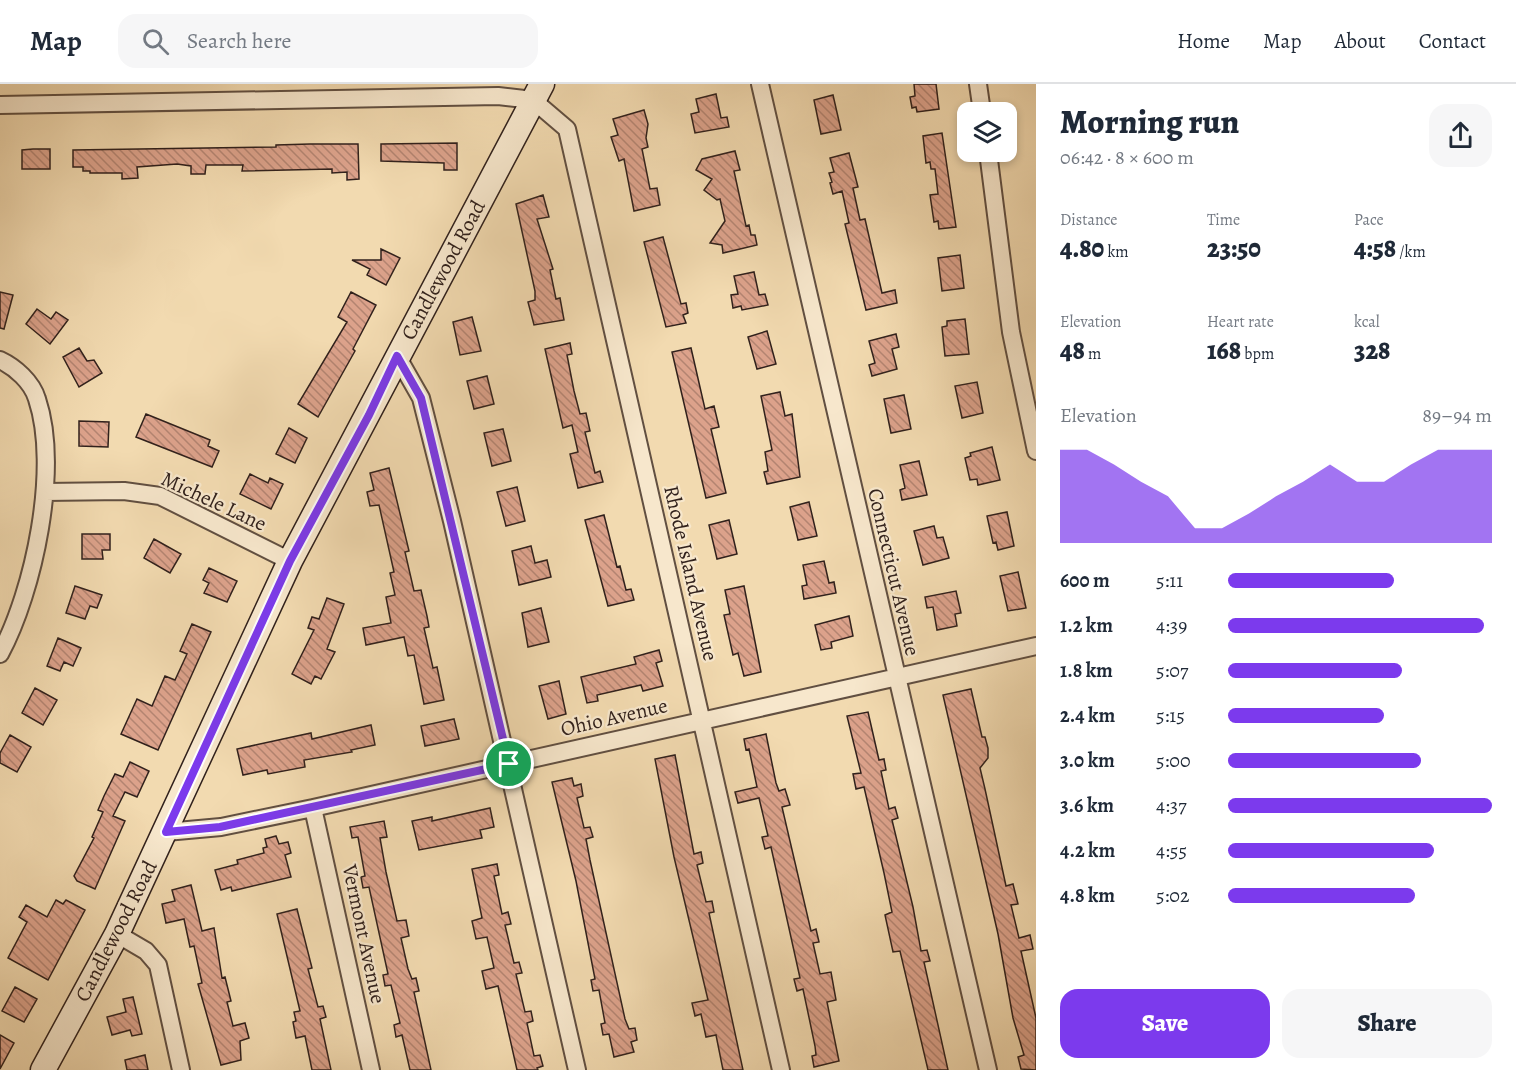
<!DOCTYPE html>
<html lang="en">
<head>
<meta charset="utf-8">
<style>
  :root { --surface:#fff; --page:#f6f6f7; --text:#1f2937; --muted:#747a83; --line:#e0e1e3; --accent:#7c3aed }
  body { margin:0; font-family:Alegreya,serif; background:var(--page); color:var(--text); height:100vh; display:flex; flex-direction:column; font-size:22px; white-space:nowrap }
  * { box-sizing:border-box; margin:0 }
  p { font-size:20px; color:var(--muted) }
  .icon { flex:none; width:33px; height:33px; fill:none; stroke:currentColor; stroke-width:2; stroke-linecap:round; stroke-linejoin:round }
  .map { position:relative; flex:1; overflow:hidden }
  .panel { display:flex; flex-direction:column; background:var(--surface); width:480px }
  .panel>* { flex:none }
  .buttons { position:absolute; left:957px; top:18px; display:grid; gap:12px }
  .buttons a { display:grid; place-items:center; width:60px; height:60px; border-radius:12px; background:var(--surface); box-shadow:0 3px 9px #0003; font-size:30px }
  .pin { position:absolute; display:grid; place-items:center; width:51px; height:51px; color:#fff; margin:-26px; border:3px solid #fff; border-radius:50%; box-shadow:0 2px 6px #0007 }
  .round { display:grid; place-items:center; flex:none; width:63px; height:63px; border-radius:18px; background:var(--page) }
  .summary { display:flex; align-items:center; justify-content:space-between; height:102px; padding:0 24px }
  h1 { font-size:33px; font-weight:800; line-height:45px }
  .figures { display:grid; grid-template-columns:repeat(3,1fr); gap:9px; height:102px; padding:6px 24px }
  .figures div { display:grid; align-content:center }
  .figures b { font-size:26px; font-weight:800 }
  .figures small { font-size:16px; font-weight:400 }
  .figures p { font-size:16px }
  .chart { height:168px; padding:12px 24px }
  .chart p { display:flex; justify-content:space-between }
  .chart svg { width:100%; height:108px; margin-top:6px; fill:var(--accent); opacity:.7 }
  .cta { display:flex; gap:12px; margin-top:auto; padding:12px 24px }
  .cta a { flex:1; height:69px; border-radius:18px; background:var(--accent); color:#fff; font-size:24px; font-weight:800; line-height:69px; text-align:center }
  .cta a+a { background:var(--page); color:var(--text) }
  ul { padding:0 24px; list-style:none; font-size:20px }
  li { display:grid; grid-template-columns:96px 72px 1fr; align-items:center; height:45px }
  li i { height:15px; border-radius:8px; background:var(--accent) }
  header { display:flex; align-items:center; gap:36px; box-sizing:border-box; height:84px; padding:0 30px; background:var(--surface); border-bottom:2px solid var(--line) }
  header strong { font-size:28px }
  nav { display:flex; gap:33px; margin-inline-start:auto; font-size:21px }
  .search { width:420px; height:54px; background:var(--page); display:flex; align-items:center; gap:15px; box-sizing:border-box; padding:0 21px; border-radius:18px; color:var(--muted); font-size:22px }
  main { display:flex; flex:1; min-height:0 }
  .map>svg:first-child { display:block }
  .building { fill:url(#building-back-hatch); stroke:#31211c; stroke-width:1.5 }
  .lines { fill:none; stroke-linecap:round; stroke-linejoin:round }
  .street-casing { stroke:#614f41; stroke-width:20 }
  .secondary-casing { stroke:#31211c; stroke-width:27 }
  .street { stroke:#f7e7cc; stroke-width:16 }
  .secondary { stroke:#f7e7cc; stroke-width:24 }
  .route-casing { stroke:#fff; stroke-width:12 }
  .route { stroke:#7c3aed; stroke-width:8 }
  .labels { text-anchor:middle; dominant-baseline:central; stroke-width:4.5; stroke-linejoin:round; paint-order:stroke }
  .street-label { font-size:21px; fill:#31211c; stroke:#f7e7cc }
</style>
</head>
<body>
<header>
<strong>Map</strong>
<div class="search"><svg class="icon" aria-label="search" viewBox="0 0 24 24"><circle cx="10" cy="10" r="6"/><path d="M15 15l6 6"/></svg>Search here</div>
<nav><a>Home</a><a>Map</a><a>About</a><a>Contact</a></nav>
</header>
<main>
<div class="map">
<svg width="1036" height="986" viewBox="0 0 1036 986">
  <defs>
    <pattern id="building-back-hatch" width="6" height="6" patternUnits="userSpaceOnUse" patternTransform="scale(1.5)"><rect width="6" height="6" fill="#dca28b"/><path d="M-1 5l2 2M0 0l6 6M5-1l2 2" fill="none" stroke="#b38471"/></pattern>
  </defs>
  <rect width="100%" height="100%" fill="#f2dab0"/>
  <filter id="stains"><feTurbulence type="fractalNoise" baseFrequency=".00333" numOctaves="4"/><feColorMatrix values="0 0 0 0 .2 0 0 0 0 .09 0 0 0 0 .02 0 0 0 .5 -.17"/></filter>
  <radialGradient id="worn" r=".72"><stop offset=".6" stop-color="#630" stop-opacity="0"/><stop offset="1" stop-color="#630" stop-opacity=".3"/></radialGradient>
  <path class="building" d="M914,0H936L939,25L917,28L916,23L912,24L910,13L915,12Z
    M716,10L721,34L727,33L729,43L695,49L691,30L699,28L696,15Z
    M833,11L841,46L821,50L814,16Z
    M644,26L648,40L646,54L648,63L642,65L650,105L657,104L660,121L634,127L624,75L619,77L611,53L618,51L613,35Z
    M942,49L956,143L939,145L938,137L934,138L930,111L938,110L935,85H931L930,78L926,79L923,52Z
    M457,59V86H444V79L381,77V60Z
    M310,60H358L359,95L347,96V88L332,89V85L242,87L243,81H206L205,90H191V82L177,80L137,83L138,94L122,95V89H90V87H83V83H73V66L276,63V61Z
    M33,65H50V85H22V66Z
    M735,67L740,86L734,87L746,142L749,141L751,151H755L757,161L723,169L722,161L710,159L725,137L720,115L717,116L704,106L712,95L696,86L702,75Z
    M849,69L858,103L853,104L860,136L865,135L882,209L895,206L897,219L866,226L845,140L849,139L842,107L833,110L830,99L832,98L829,89L834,88L830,74Z
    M543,111L549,133L537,135L553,185L550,186L556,215L560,214L564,236L534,241L528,218L535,216V207L516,120Z
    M663,153L681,220L686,219L688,229L683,231L686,239L666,243L644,158Z
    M381,165L400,174L386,201L367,191L370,185L352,176H381Z
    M960,171L964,204L942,207L938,174Z
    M754,188L759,211L765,210L768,221L742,226L741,222L733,224L731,211L738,210L734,192Z
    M0,208L13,211L4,245L0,244Z
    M351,208L376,221L353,265L355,267L318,333L298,320L347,238L338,233Z
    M37,225L51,235L56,228L68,236L50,260L26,240Z
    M472,233L481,267L460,271L453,238Z
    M965,235L969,270L945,272L942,243L947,242V237Z
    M767,247L776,280L757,285L748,253Z
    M896,250L899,263L892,265L897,285L872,292L869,281L875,279L869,257Z
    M570,259L572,270L567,271L574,307L580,330L586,329L590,347L585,348L595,389L600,387L603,398L578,404L570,370L578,368L572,341L563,344L545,265Z
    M79,264L87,277L94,276L102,289L79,303L63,273Z
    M691,264L705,325L714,322L719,343L711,345L726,409L706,414L672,268Z
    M487,292L494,320L474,325L467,297Z
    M977,298L983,329L962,334L955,302Z
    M780,308L785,332L792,330L800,393L767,400L764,388L768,387L765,368L772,366L761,312Z
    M904,311L911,345L891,349L884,315Z
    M146,330L210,356L208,362L219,367L212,383L136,353Z
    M79,337L109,338L108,363L79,362Z
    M289,344L307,354L295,379L276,370Z
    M503,345L511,377L492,382L484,349Z
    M992,363L1000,396L978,401L977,395L970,396L965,374L971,372L970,369Z
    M919,377L927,411L902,416L900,406L905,404L900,381Z
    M389,384L409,467L405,468L414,507L421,506L427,532L429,543L424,544L433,584L437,583L444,616L424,620L414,571L408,572L404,553L366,561L363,544L391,539L386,513L395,511L390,489L394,488L379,421L370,422L367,408L374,406L370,389Z
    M250,390L268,399L270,394L283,400L271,425L240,410Z
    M517,403L525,437L506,442L497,408Z
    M809,418L817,452L798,456L790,423Z
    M1007,428L1014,462L998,466L996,458L993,459L987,432Z
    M604,431L617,483L620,482L626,506L631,505L634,516L608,522L585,436Z
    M729,436L737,470L717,475L709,441Z
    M934,442L937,454L943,453L949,474L923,481L914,447Z
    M82,450H110V466H102L103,475H82Z
    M154,455L181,470L170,489L144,474Z
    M531,462L535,479L547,476L551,493L519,501L512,467Z
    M824,477L829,499L834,498L836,509L804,515L802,502L807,501L803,481Z
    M209,484L237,497L227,518L204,509L209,499L203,496Z
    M1018,488L1026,524L1008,527L1000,492Z
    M75,502L102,511L97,524L90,522L85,535L66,529Z
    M744,502L761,588L744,592L738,569L733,571L724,531L730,530L725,506Z
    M956,507L961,529L955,530L957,542L937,546L933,523L927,524L925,513Z
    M327,514L344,520L327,565L335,568L321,595L315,592L311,600L292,590L314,546L308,544L312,533L319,535Z
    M541,524L549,558L528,563L522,529Z
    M849,532L853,552L831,558L832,564L821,566L815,541Z
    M192,540L211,548L158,666L121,650L137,615L152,622L165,592L175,596L187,570L180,567Z
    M58,554L81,564L73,582L64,578L60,587L47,582Z
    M659,566L662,577L656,579L663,602L643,607L641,601L597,611L598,617L587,619L581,593L636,580L634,573Z
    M559,597L566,630L548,635L539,602Z
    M35,604L57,616L43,641L22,629Z
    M971,605L982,653H985L988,664V674L980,684L985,705L1006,802L1013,800L1018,820L1011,821L1019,854L1030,851L1033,865L1021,867L1036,934V986L1021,985L1018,973L1024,971L1013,934L998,850L943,611Z
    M868,628L879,676L884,675L886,686L881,687L889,725L895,723L898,734L892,736L913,823L921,867L927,866L930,877L924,878L948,986H928L900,867L893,868L885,831L892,828L884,789L864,703L856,705L853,690L861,689L847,632Z
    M454,635L459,655L425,662L421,642Z
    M371,641L375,661L351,666L352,668L304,676L305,683L268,690L267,686L243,691L237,665L311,649L312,655Z
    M766,650L776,699L779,707L785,705L790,721L782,723L811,847L816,845L819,858L813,859L820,890L831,888L836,916L827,918L839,977L814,983L812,972L816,971L815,962L803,905L797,907L794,895L800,894L771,763L765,765L762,753L768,752L759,714L738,719L735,708L757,703L749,665L746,666L744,655Z
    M10,651L31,663L17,688L0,679V669Z
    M675,671L694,770L701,768L703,779L697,781L706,818L712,817L714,828L709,829L743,986H723L716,951L706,953L701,930L695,932L692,919L708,916L674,773L655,675Z
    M130,678L149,687L137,713L125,708L113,732L125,737L95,805L77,797L74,792L94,754L92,753L103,728L98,726L104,712L115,690L123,693Z
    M572,694L574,702L581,700L583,712L577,714L584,744L590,743L593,753L586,755L590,776L625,935L629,945L635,944L637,956L631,958L634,968L614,973L609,950L603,951L601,940L605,939L599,906L593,907L591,896L595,895L576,797L552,698Z
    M490,724L494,743L480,746L482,754L419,766L412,737L432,733V737Z
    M384,737L387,753L380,754L386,788L397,837L406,836L409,852L401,854L408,885L412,895L416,894L419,907L414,908L431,986H410L402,951L396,953L394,941L400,939L391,901L385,902L383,891L388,890L369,803L363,804L361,793L365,792L358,753L352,754L350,743Z
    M276,752L279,760L288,758L291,769L285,771L291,793L232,807L231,803L221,806L215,786L238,780L237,776L264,769L263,764L267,763L265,755Z
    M497,780L499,791L494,792L502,830L508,828L511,840L505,841L514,879L519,878L522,889L516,890L525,928L531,927L533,937L527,939L534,972L540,971L543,982L537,984L538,986H517L498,902L486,905L482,887L494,884L487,853L476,855L472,837L482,834L472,785Z
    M191,801L202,847L214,844L222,894L225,893L231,917L227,918L233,942L245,939L249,954L240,957L241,976L221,981L198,900L202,899L194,862L190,863L184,835L166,839L162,820L175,817L172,806Z
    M56,816L63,820L66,816L85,826L48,896L8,874L27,838L19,833L26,821L47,833Z
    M297,825L312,884L308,885L318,923L323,922L326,933L320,935L331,986H312L305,952L296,954L293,938L296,937L294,928L300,927L277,830Z
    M15,903L37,915L24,938L2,927Z
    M133,913L142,950L132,952L130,946L112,951L107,933L126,928L123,915Z
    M0,951L14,959L0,985Z
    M145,971L148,986H127L125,976Z"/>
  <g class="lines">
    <g class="street-casing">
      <path id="street" d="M760,0L988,986
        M978,0L982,28
        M0,21L498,12L533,16L567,45L781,986
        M988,68L1011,248L1036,367
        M397,272L421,314L452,437L577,986
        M0,276C15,283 32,298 37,315C60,384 34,507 0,570
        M45,408L124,407L160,412L290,477
        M313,724L371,986
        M166,748L221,743L313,724L1036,562
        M117,850L146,867L158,881L181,986"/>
    </g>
    <g class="secondary-casing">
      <path id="secondary" d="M43,986L117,850L290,477L542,0"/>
    </g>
    <use href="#street" class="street"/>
    <use href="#secondary" class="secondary"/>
  </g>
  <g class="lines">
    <g class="route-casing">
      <path id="route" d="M397,272L421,314L509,680L220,743L166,748L290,477L369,331Z"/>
    </g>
    <use href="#route" class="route"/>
  </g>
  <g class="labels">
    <g class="street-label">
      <text transform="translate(443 186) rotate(-62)">Candlewood Road</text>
      <text transform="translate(214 417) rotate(25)">Michele Lane</text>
      <text transform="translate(894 488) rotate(77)">Connecticut Avenue</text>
      <text transform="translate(691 489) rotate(77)">Rhode Island Avenue</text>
      <text transform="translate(614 633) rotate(-13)">Ohio Avenue</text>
      <text transform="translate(116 847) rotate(-63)">Candlewood Road</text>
      <text transform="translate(364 850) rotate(78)">Vermont Avenue</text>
    </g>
  </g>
  <rect width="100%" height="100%" filter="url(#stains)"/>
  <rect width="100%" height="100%" fill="url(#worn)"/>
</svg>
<div class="buttons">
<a><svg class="icon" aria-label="layers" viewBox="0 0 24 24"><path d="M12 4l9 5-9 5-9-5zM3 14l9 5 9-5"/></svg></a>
</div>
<div class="pin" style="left:509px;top:680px;background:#1e9e55"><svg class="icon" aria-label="arrive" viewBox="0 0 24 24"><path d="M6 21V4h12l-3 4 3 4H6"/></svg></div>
</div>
<section class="panel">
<div class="summary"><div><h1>Morning run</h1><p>06:42 · 8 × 600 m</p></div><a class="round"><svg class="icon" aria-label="share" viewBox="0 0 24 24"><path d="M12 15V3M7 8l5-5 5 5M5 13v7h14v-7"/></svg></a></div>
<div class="figures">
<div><p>Distance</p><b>4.80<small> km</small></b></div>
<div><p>Time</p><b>23:50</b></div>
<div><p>Pace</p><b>4:58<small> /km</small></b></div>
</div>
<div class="figures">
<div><p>Elevation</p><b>48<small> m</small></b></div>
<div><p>Heart rate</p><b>168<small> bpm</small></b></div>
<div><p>kcal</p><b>328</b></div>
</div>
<div class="chart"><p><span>Elevation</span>89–94 m</p>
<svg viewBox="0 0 160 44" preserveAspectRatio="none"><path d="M0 44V6L10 6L20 12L30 19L40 25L50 38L60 38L70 32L80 25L90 19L100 12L110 19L120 19L130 12L140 6L150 6L160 6V44z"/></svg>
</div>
<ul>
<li><b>600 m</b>5:11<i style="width:63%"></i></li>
<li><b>1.2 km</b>4:39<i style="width:97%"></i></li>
<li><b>1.8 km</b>5:07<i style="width:66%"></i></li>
<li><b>2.4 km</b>5:15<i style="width:59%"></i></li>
<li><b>3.0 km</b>5:00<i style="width:73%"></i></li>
<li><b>3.6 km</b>4:37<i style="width:100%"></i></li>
<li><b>4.2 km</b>4:55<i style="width:78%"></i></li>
<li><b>4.8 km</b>5:02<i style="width:71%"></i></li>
</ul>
<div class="cta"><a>Save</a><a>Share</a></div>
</section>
</main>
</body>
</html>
